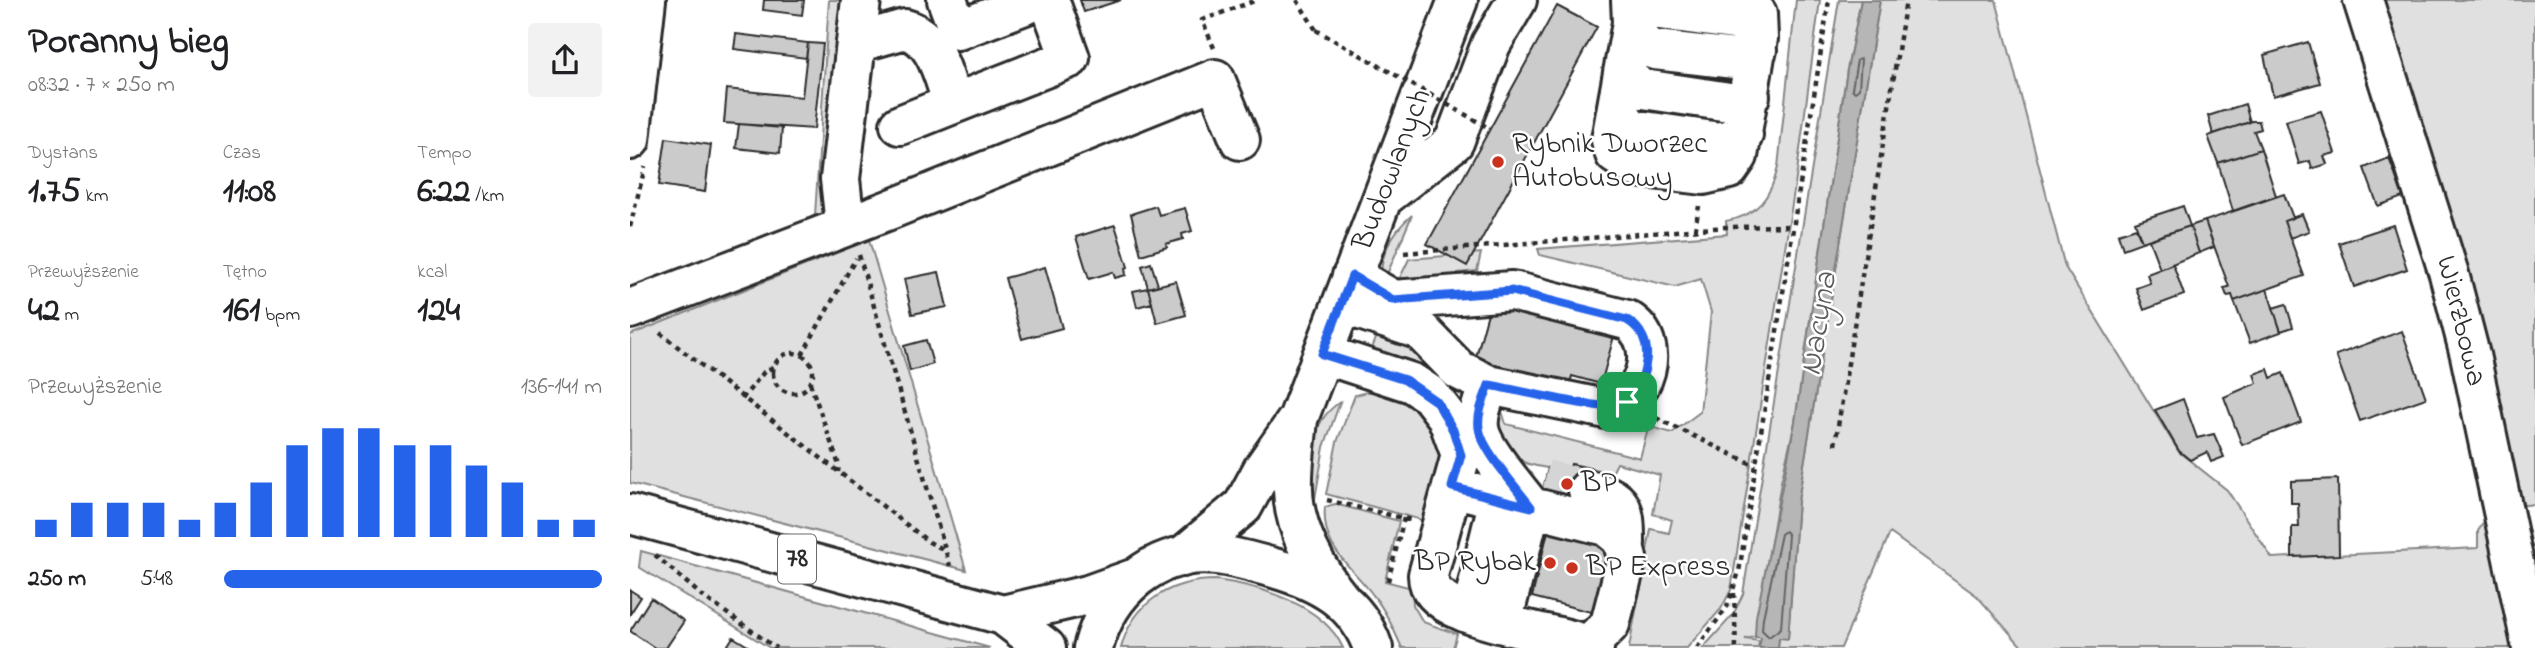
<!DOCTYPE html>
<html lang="pl">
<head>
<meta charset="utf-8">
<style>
  :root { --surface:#fff; --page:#f2f2f2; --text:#202124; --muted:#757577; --accent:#2563eb }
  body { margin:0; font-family:"Indie Flower",sans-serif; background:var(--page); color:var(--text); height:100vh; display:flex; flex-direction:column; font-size:26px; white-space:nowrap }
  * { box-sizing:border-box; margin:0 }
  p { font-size:23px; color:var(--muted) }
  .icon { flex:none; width:38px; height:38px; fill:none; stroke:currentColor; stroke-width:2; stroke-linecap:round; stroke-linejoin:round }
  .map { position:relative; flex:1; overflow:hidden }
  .sheet { display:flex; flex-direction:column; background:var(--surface); width:630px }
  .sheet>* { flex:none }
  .pin { position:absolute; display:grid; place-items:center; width:60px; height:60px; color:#fff; margin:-30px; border-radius:14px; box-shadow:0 4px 10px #0006 }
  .round { display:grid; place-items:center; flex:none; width:74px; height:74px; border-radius:7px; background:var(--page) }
  .head { display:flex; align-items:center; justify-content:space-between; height:119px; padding:0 28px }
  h1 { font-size:38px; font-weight:800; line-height:52px }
  .figures { display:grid; grid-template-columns:repeat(3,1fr); gap:10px; height:119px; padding:7px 28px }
  .figures div { display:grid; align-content:center }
  .figures b { font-size:35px; font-weight:800 }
  .figures small { font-size:19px; font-weight:400 }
  .figures p { font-size:19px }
  .chart { height:196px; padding:14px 28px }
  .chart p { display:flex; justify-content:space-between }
  .chart svg { width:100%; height:126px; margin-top:7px; stroke:var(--accent); stroke-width:6 }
  ul { padding:0 28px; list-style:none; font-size:23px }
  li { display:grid; grid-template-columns:112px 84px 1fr; align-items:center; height:52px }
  li i { height:18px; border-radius:9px; background:var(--accent) }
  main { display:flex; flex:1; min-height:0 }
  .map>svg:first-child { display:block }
  .green { fill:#e0e0e0; stroke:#868686; stroke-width:2 }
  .water { fill:#b6b6b6; stroke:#7e7e7e; stroke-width:2 }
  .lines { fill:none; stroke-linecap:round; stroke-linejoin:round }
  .shore { stroke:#636363; stroke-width:2 }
  .building { fill:#cbcbcb; stroke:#2b2b2b; stroke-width:2 }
  .minor-tunnel { stroke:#d5d5d5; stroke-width:38; stroke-dasharray:38 19; stroke-linecap:butt }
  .minor-casing { stroke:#2b2b2b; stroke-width:44 }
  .major-casing { stroke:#2b2b2b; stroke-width:44 }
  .path { stroke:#2b2b2b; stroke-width:4.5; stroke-dasharray:5 5; stroke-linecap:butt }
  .minor { stroke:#fff; stroke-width:38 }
  .major { stroke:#fff; stroke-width:38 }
  .path-bridge { stroke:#2b2b2b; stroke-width:4.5; stroke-dasharray:5 5; stroke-linecap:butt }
  .route-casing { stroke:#fff; stroke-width:14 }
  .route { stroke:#2563eb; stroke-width:9 }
  .poi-dot { fill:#c8321e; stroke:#fff; stroke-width:2.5 }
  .labels { text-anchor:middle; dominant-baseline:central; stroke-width:5; stroke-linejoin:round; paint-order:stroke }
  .shield { fill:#fff; stroke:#6b6b6b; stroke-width:2 }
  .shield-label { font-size:28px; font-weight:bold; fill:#2b2b2b }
  .poi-label { font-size:30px; fill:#2b2b2b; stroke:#fff; text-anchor:start }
  .street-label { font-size:30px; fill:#2b2b2b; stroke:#fff }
  .water-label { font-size:32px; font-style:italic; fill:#5c5c5c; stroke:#fff }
</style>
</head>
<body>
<main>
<section class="sheet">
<div class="head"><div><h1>Poranny bieg</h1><p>08:32 · 7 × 250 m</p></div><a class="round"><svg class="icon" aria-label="share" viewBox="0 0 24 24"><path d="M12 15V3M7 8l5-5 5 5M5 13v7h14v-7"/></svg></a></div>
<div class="figures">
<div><p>Dystans</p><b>1.75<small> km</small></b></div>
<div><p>Czas</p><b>11:08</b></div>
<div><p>Tempo</p><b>6:22<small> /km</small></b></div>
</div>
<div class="figures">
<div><p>Przewyższenie</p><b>42<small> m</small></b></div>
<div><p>Tętno</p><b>161<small> bpm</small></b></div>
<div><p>kcal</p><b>124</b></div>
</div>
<div class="chart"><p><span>Przewyższenie</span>136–141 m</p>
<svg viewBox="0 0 160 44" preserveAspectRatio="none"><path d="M5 44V38M15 44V32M25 44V32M35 44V32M45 44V38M55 44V32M65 44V25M75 44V12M85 44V6M95 44V6M105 44V12M115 44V12M125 44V19M135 44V25M145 44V38M155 44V38"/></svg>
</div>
<ul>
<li><b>250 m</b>5:48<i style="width:100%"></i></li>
</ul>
</section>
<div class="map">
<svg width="1905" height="648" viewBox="0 0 1905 648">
  <rect width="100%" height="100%" fill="#fff"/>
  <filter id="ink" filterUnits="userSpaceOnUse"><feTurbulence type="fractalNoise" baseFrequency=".0143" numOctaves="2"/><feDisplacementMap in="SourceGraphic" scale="14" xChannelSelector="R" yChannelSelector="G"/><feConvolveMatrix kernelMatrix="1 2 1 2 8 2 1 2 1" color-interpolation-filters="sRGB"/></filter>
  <g filter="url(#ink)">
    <path class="green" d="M199,0H221L194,216L177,223V219L185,215Z
      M1166,0H1190L1167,172L1101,590L1091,609L1057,648H999L1021,529L1039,533L1042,520L1023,514L1030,475L987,463L982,473L942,464L939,472C884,461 880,468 863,410L870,405L876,424L1010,458L1017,432L1025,428L1042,433L1070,412L1081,312L1071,279L1045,287L910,255L908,249L1097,234L1096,221C1127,216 1141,197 1148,167Z
      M1209,0H1231L1217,70L1165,422L1151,482L1125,637L1115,639L1129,641L1128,648H1073L1103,615L1113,594Z
      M1250,0H1366L1435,267L1549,452L1597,490L1642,558L1848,548V531L1864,507L1883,648H1393L1347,596L1260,533L1211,648H1148L1149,638H1158L1168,501Z
      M1743,0H1905V504L1886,506Z
      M782,215L753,284C746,259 763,231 782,215Z
      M239,240L336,570L0,483V335Z
      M851,253L847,271L828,273V279L763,292L779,259Z
      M751,325L805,364L802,378L740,354Z
      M741,391C777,391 806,418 813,453C815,467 802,506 799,522L696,494L707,442L725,395Z
      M710,402L694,447L683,510C681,472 673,426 710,402Z
      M705,504L769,521L755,581L782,588L783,605L793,622L827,634L823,648H772C764,630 756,611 743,595C721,565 691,549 695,507Z
      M11,551L360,648H140L9,567Z
      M586,580C630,586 694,605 713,648H491C503,602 541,580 586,580Z"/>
    <path class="water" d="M1231,0H1250L1168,501L1158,639L1149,638L1148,648H1129L1131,638L1125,637L1126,617L1165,422L1217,70Z"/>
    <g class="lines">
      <path class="shore" d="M1231,59L1229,89L1225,92L1222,89L1227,60Z
        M1155,531L1158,535L1151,628L1139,637L1132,630L1133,618L1151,534Z"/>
    </g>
    <path class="building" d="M134,0H174L172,15L133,10Z
      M450,0H491L454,12Z
      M927,6L967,27L837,266L797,244Z
      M106,34L178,43L176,58L104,49Z
      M1678,42L1690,83L1643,96L1634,55Z
      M178,43L193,44L184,129L94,123L97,89L172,97Z
      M1615,104L1620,122L1583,134L1578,116Z
      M1691,111L1705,153L1694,156L1697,164L1682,169L1680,161L1669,164L1656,121Z
      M1622,121H1629L1631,129L1624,131L1631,149L1588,163L1578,136Z
      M109,124L152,128L150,153L106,148Z
      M36,138L81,145L75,192L29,185Z
      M1631,149L1646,196L1603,211L1588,163Z
      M1759,158L1773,197L1748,206L1734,168Z
      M1654,194L1663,218L1654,221L1674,276L1604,301L1602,295L1597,296L1594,288L1599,287L1575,221Z
      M526,206L529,215L555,208L562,231L552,234L553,239L536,244L537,247L511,255L501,214Z
      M1553,206L1560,226L1512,242L1505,222Z
      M1672,214L1679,231L1660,238L1654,221Z
      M1575,221L1584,247L1569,253L1560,226Z
      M485,225L498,267L495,268L496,275L485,278L483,272L459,279L446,237Z
      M1763,225L1777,269L1724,287L1709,243Z
      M1560,226L1569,253L1530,269L1519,240Z
      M1506,228L1512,242L1493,249L1488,234Z
      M521,263L528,285L518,288L512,266Z
      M1543,264L1554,295L1514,310L1506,288L1520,283L1517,274Z
      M415,267L432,328L392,339L375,278Z
      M309,272L317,307L282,314L274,279Z
      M546,281L556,315L527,323L518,288Z
      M518,288L522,303L507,307L503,291Z
      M1637,289L1651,332L1620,343L1604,301Z
      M861,302L984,336L971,384L942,376L938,390L844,364Z
      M1656,304L1663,327L1651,331L1643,308Z
      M1772,331L1796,398L1730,421L1706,355Z
      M296,340L303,364L280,371L274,346Z
      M1638,369L1641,378L1653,373L1671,422L1612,445L1594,397L1627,383L1624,374Z
      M1553,399L1567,438L1584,434L1594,457L1581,462L1577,452L1560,460L1549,451L1525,410Z
      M941,464L963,469L956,500L913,489L918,468L938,474Z
      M1708,479L1709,555L1662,557V527H1669L1668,503H1661V481Z
      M920,523L983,539L965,613L902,597Z
      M0,590L11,597L0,614Z
      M21,598L54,621L36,648H25L0,631Z
      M103,637L121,648H96Z"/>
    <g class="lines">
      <path class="minor-tunnel" d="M915,479L958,490"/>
      <g class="minor-casing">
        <path id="minor" d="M317,0L328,30L408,0
          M1001,0L1002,23L981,140L985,154L1005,167L1073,175L1099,169L1108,156L1128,38L1127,14L1117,0
          M1007,0L1022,9L1103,20L1111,18L1117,10L1115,0
          M1733,0L1819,274L1840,355L1902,648
          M1001,29L1015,46L1025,50L1105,59L1127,50
          M226,43L275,29C307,38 313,77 323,104L440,58L419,0
          M993,72L1009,88L1020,90L1106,103L1115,101L1120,96
          M988,111L1001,129L1090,142L1113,135
          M270,125L323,104
          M0,140L16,0
          M754,197L824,142L861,44L887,0
          M215,225L210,179L231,0
          M712,304L790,330L829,370L859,385L976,409C1016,403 1034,342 997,320L882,291L763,300L722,276
          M0,309L259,210L585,79L610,140
          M693,354L782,383L800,395L817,417L831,455L798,575C797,623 930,630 964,648
          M859,385C854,399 847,413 849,428C852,450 887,488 901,507L872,623
          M668,419C666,442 662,467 663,490C664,529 687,571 711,600
          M822,487L976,526L992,539L997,558L980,624L959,645
          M958,490C994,498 995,508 995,543
          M552,557L613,506L633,469L668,419L828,0
          M841,613L869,499"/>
      </g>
      <g class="major-casing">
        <path id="major" d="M0,514L373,615L416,648
          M373,615L458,595L503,579
          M463,648C478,591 524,548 587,555C606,557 625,563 644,568C689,581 727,601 743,648"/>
      </g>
      <path class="path" d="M667,0L686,30
        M584,48L572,20L627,0
        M0,227L15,167
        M1065,230L1069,206
        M774,253L1096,227L1163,226
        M229,255L320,566
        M30,333L299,542L313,549
        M143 373a20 20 0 1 1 40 0a20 20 0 1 1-40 0Z
        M172,355L226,258
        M180,383L209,465L208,472
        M112,399L134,372L143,367
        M1026,418L1126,466
        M1205,445L1276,0
        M697,500L781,520
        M25,555L71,595L146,648
        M758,581L774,518
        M1104,593L1106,648
        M1067,648L1097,607L1109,572L1199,0"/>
      <use href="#minor" class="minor"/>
      <use href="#major" class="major"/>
      <path class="path-bridge" d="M686,30L859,128"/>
    </g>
  </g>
  <g class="lines" filter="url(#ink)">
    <g class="route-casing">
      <path id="route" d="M722,276L763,300L882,291L997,320C1011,328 1019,344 1016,361C1014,378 1009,398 991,405C974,412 884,389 859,385C854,399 847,413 849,428C852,450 887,488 901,507L822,487L831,455L823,430L807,402L775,380L692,354Z"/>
    </g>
    <use href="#route" class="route"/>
  </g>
  <g class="poi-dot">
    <circle cx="868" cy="162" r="7"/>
    <circle cx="937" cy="484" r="7"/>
    <circle cx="920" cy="563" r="7"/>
    <circle cx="942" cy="568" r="7"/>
  </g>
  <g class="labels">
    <rect class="shield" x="148" y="534.5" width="38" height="49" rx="5"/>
    <g class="shield-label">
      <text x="167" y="559">78</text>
    </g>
    <g class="poi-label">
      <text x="882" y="145">Rybnik Dworzec<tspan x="882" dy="34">Autobusowy</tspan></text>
      <text x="951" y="484">BP</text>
      <text x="906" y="563" text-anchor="end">BP Rybak</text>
      <text x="956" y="568">BP Express</text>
    </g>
    <g class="street-label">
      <text transform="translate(763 170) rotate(-69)">Budowlanych</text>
      <text transform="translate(1830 321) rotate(76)">Wierzbowa</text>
    </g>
    <g class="water-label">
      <text transform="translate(1190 324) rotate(-81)">Nacyna</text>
    </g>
  </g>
</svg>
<div class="pin" style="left:997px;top:402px;background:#1e9e55"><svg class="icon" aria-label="arrive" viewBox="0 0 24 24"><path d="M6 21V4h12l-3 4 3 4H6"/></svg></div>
</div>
</main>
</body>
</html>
